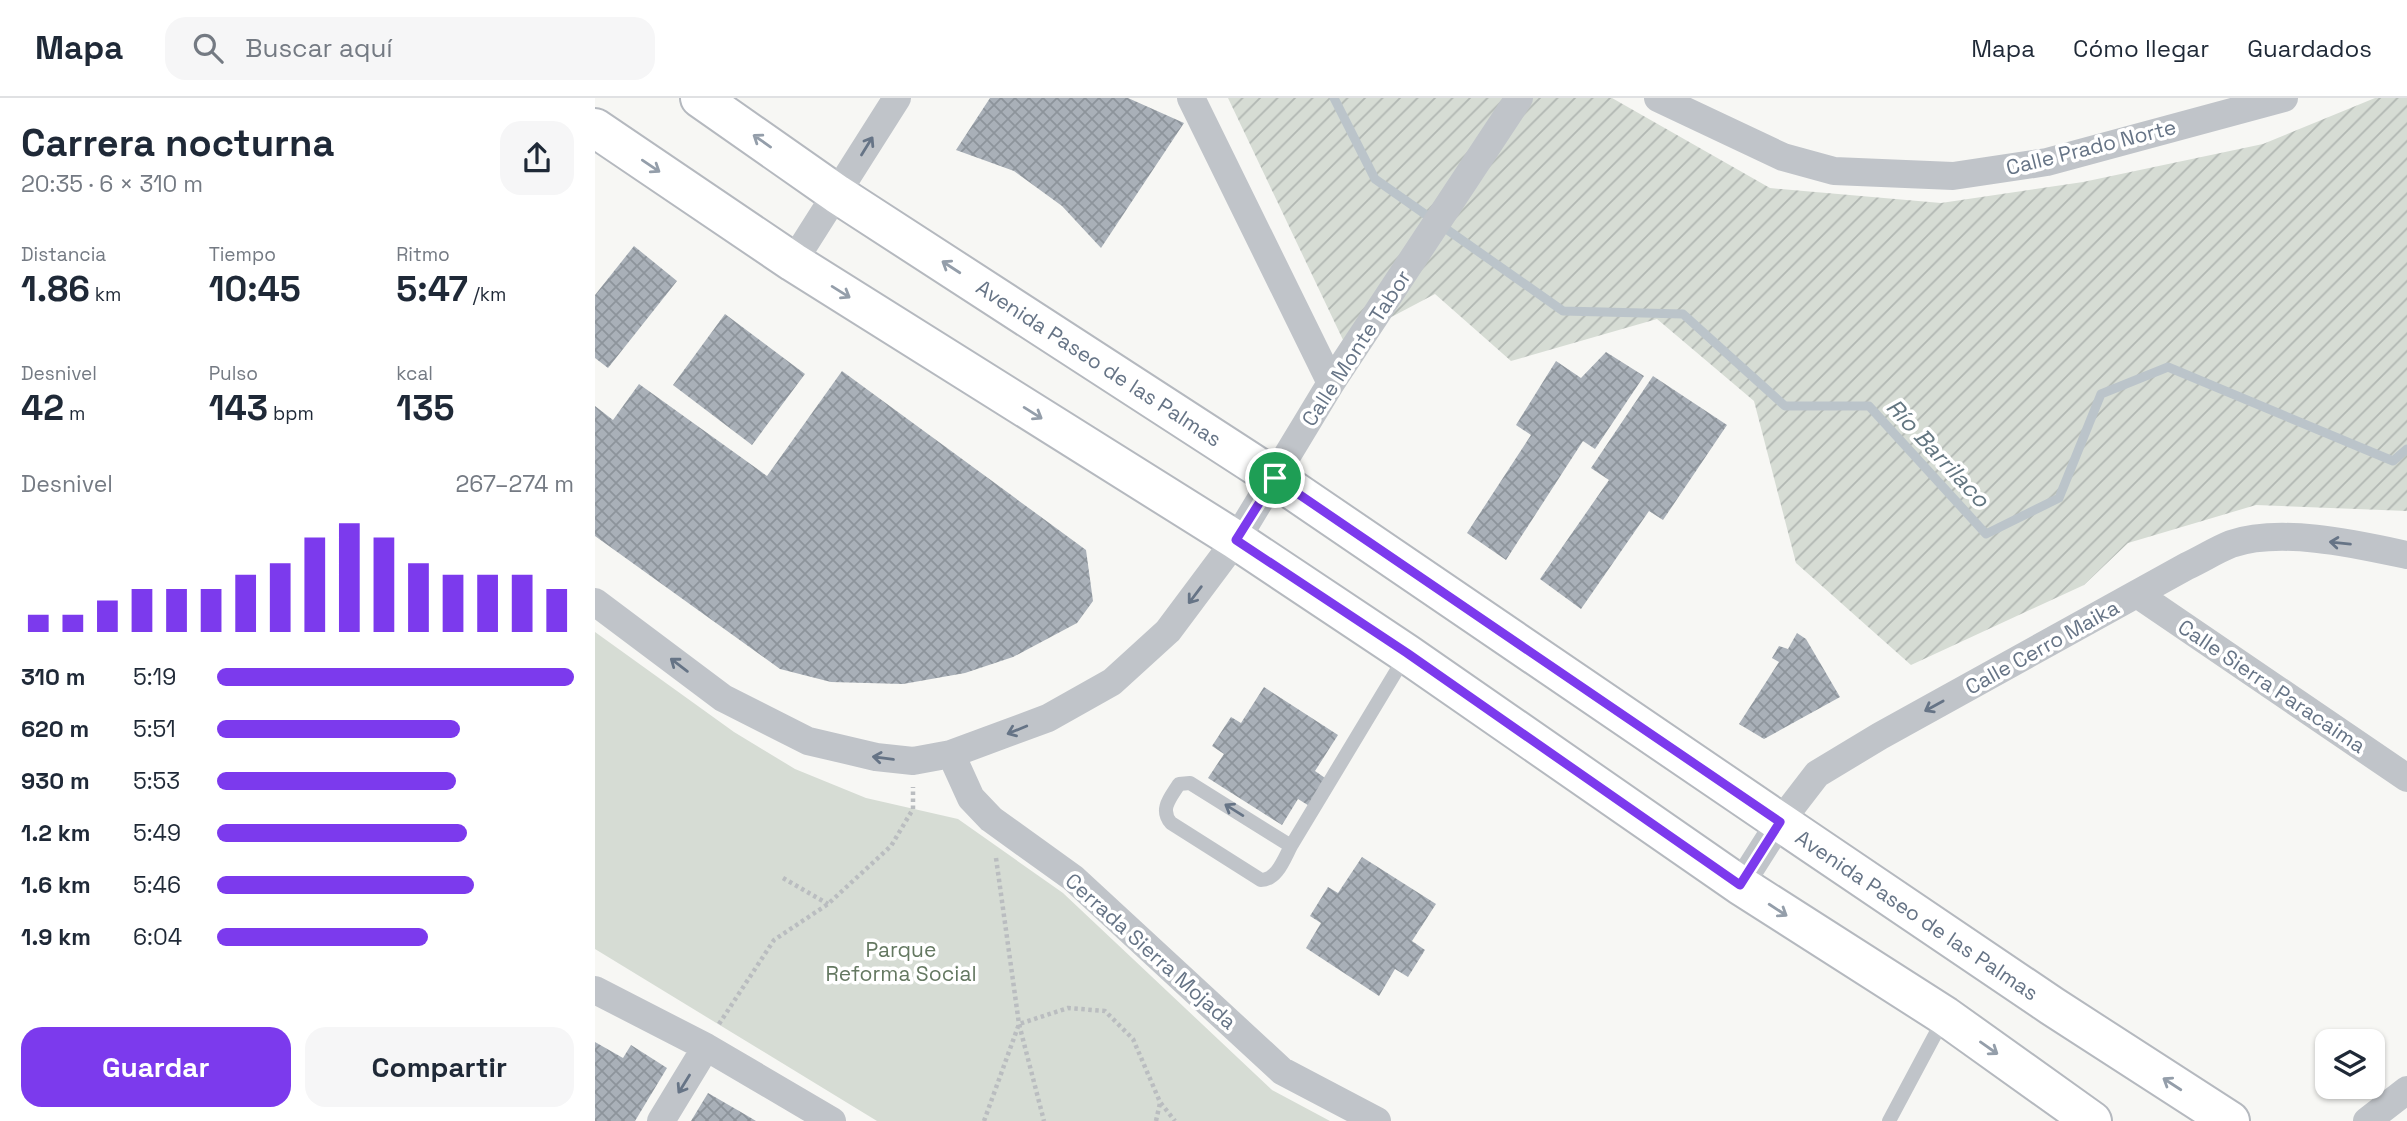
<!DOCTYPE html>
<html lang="es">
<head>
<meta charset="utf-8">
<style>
  :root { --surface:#fff; --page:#f6f6f7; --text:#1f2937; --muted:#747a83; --line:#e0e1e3; --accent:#7c3aed }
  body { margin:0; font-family:"Space Grotesk",sans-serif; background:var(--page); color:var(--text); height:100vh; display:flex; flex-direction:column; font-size:26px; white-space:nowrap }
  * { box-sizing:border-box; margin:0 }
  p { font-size:23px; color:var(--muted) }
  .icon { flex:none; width:38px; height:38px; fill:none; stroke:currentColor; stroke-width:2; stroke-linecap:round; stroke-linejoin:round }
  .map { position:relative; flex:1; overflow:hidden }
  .side { display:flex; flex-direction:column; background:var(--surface); width:595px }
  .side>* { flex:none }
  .fabs { position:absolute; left:1720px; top:931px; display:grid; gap:14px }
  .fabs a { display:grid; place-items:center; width:70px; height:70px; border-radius:14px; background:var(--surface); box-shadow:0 2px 5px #0004; font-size:35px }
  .pin { position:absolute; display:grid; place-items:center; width:60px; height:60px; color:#fff; margin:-30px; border:4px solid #fff; border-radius:50%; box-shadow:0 2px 7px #0007 }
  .round { display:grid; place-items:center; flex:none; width:74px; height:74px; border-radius:21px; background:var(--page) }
  .headline { display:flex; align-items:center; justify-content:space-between; height:119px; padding:0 21px }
  h1 { font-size:38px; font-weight:700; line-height:52px }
  .figures { display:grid; grid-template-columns:repeat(3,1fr); gap:10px; height:119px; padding:7px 21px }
  .figures div { display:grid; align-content:center }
  .figures b { font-size:35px; font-weight:700 }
  .figures small { font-size:19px; font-weight:400 }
  .figures p { font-size:19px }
  .chart { height:196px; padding:14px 21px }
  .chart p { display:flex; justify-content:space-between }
  .chart svg { width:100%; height:126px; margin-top:7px; stroke:var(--accent); stroke-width:6 }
  .button { display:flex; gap:14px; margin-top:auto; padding:14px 21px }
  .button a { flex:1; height:80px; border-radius:21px; background:var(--accent); color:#fff; font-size:28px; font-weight:700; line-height:80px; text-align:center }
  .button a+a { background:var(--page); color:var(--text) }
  ul { padding:0 21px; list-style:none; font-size:23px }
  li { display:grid; grid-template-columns:112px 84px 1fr; align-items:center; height:52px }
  li i { height:18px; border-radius:9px; background:var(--accent) }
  header { display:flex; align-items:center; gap:42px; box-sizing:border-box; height:98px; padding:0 35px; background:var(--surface); border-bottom:2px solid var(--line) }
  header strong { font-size:33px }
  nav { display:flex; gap:38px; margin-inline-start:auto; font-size:24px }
  .search { width:490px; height:63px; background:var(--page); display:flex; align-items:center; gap:18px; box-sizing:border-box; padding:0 24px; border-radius:21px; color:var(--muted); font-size:26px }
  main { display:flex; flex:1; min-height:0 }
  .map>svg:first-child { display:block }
  .park { fill:#d6dcd4 }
  .garden { fill:url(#garden-furrows) }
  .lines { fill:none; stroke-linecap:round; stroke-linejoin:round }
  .stream { stroke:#bbc4ca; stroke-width:9 }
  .building { fill:url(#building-cross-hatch) }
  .secondary-casing { stroke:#b5b9bf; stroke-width:42 }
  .path { stroke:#babdc0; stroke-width:4.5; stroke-dasharray:3.5 3.5; stroke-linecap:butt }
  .lane { stroke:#c0c4c9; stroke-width:14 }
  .street { stroke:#c0c4c9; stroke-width:28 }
  .secondary { stroke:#fff; stroke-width:38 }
  .oneway { stroke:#949eaa }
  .oneway2 { stroke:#667486 }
  .route-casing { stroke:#fff; stroke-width:14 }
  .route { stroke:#7c3aed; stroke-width:9 }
  .labels { text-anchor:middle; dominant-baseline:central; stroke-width:7; stroke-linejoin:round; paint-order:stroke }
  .street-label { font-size:21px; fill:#667486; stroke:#fff }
  .park-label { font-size:21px; fill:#647861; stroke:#fff }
  .water-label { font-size:23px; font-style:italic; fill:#637681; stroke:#fff }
</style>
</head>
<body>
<header>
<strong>Mapa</strong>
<div class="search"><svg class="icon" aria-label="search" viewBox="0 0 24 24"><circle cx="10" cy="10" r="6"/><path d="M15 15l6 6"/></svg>Buscar aquí</div>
<nav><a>Mapa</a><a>Cómo llegar</a><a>Guardados</a></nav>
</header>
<main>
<section class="side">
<div class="headline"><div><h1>Carrera nocturna</h1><p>20:35 · 6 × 310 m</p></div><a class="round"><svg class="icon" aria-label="share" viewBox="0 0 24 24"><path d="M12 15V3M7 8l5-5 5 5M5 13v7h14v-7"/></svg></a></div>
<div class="figures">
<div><p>Distancia</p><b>1.86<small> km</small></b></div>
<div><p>Tiempo</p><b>10:45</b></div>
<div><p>Ritmo</p><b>5:47<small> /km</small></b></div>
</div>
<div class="figures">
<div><p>Desnivel</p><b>42<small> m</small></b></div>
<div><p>Pulso</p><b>143<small> bpm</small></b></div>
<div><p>kcal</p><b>135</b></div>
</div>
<div class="chart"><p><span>Desnivel</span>267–274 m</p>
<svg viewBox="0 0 160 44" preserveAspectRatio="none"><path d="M5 44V38M15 44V38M25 44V33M35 44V29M45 44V29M55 44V29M65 44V24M75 44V20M85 44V11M95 44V6M105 44V11M115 44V20M125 44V24M135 44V24M145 44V24M155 44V29"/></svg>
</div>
<ul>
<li><b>310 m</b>5:19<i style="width:100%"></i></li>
<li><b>620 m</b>5:51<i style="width:68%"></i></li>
<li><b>930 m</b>5:53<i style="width:67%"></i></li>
<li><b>1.2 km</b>5:49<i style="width:70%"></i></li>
<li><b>1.6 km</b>5:46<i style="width:72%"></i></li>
<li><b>1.9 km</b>6:04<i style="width:59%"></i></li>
</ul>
<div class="button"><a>Guardar</a><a>Compartir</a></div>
</section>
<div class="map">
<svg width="1812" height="1023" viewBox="0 0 1812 1023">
  <defs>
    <pattern id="garden-furrows" width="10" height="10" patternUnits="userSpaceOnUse" patternTransform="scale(1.75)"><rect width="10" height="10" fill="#d6dcd4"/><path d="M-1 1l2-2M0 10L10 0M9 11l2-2" fill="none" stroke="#b1b7b2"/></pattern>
    <pattern id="building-cross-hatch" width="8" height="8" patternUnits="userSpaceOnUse" patternTransform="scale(1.75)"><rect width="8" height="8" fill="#a9b0b8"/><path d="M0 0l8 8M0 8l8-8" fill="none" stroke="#8d949b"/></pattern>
  </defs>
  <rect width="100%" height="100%" fill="#f7f7f4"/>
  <path class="park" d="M0,534L139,634L200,671L271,700L363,721L468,795L677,992L735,1023H282L0,851Z"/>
  <path class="garden" d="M633,0H1017L1175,90L1346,105L1488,84L1668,46L1780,0H1812V413L1661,407L1533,445L1489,487L1316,567L1201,465L1159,303L1062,221L916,263L840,196L749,244Z"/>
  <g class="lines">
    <path class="stream" d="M739,0L780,81L968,213L1088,216L1190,308H1274L1391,436L1464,400L1506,296L1573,269L1798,363L1812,351"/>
  </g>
  <path class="building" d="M395,0H533L589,25L506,150L467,108L419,73L361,52Z
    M39,148L82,183L13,270L0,260V197Z
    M130,216L210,276L157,347L78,287Z
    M1011,254L1049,278L1000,351L988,343L911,462L872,435L936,337L921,327L961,263L986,280Z
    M247,273L491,452L498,503L482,525L418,559L370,575L308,586L236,584L185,571L0,438V308L18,322L44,286L172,378Z
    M1058,278L1132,327L1068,422L1054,413L986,511L945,481L1014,382L996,370Z
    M1202,535L1211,541L1245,599L1169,641L1144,626L1184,564L1177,560L1184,548L1193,551Z
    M669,589L743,637L720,673L733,682L716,709L703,701L687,727L613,680L629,656L617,648L636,619L646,625Z
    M767,759L841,806L817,843L830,852L813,879L800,871L784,898L711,850L726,825L715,818L733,789L743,795Z
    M0,944L28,960L36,947L72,970L40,1023H0Z
    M113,995L151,1017L161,1023H96Z"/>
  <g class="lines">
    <g class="secondary-casing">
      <path id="secondary" d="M105,0L242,96L680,380L1185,724L1457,908L1635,1023
        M0,30L198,164L641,442L812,556L1145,787L1350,918L1497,1023"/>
    </g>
    <path class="path" d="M401,760L424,926L449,1023
      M188,780L233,806
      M124,926L179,842L233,806L296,748L318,711V689
      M389,1023L424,926L473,910L510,913L538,941L565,1004L580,1023
      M561,1023L565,1005"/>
    <path class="lane" d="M696,748L595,685L584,686C576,699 564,711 576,725L666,782C682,782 689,761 696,748L811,557
      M1294,1023L1349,920"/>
    <path class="street" d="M596,0L736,285
      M1063,0L1188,59L1239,73L1358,78L1452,64L1689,0
      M198,164L302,0
      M1542,496L1812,680
      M0,504L128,600L213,643L281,659L318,663L356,656L453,620L517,584L573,533L641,442L736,285L924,0
      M356,656L376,700L396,721L478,780L687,973L782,1023
      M1145,787L1185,724L1222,676L1285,638L1592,468C1607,461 1621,452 1636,446C1686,429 1761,446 1812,457
      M0,892L111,949L237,1023
      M66,1023L111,949
      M1772,1023L1812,992"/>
    <use href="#secondary" class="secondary"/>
  </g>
  <defs><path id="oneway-shaft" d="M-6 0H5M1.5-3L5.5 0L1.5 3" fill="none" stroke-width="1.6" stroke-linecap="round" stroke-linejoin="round" transform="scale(1.75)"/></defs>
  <g class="oneway">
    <use href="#oneway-shaft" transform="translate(167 43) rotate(-145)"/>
    <use href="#oneway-shaft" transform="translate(56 68) rotate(34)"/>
    <use href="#oneway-shaft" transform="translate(356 169) rotate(-147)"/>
    <use href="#oneway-shaft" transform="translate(246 194) rotate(32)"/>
    <use href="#oneway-shaft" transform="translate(438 315) rotate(32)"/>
    <use href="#oneway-shaft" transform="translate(1183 812) rotate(33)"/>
    <use href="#oneway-shaft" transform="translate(1394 950) rotate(35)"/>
    <use href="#oneway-shaft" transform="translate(1577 986) rotate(-147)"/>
  </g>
  <g class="oneway2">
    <use href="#oneway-shaft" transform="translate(272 48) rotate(-58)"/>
    <use href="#oneway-shaft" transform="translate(1745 445) rotate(-174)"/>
    <use href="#oneway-shaft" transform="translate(600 497) rotate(127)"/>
    <use href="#oneway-shaft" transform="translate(84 567) rotate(-143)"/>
    <use href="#oneway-shaft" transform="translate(1339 608) rotate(151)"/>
    <use href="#oneway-shaft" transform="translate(422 632) rotate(158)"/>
    <use href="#oneway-shaft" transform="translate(288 660) rotate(-172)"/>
    <use href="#oneway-shaft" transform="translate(639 712) rotate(-148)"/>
    <use href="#oneway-shaft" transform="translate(89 986) rotate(122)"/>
  </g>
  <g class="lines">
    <g class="route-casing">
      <path id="route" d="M680,380L1185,724L1145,787L812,555L641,442Z"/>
    </g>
    <use href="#route" class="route"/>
  </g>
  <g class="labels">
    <g class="street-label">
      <text transform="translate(1496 49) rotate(-14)">Calle Prado Norte</text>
      <text transform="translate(761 250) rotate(-57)">Calle Monte Tabor</text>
      <text transform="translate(504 265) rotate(33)">Avenida Paseo de las Palmas</text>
      <text transform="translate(1447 549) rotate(-29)">Calle Cerro Maika</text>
      <text transform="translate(1677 588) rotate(34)">Calle Sierra Paracaima</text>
      <text transform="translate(1322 817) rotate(34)">Avenida Paseo de las Palmas</text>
      <text transform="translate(556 853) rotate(42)">Cerrada Sierra Mojada</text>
    </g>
    <g class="park-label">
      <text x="306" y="851">Parque<tspan x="306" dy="24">Reforma Social</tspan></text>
    </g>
    <g class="water-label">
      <text transform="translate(1343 355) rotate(47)">Río Barrilaco</text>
    </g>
  </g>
</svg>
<div class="fabs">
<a><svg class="icon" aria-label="layers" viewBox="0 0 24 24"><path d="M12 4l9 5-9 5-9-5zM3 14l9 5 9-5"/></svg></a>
</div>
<div class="pin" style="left:680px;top:380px;background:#1e9e55"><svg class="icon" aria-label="arrive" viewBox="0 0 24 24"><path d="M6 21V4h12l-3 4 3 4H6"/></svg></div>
</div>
</main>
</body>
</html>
